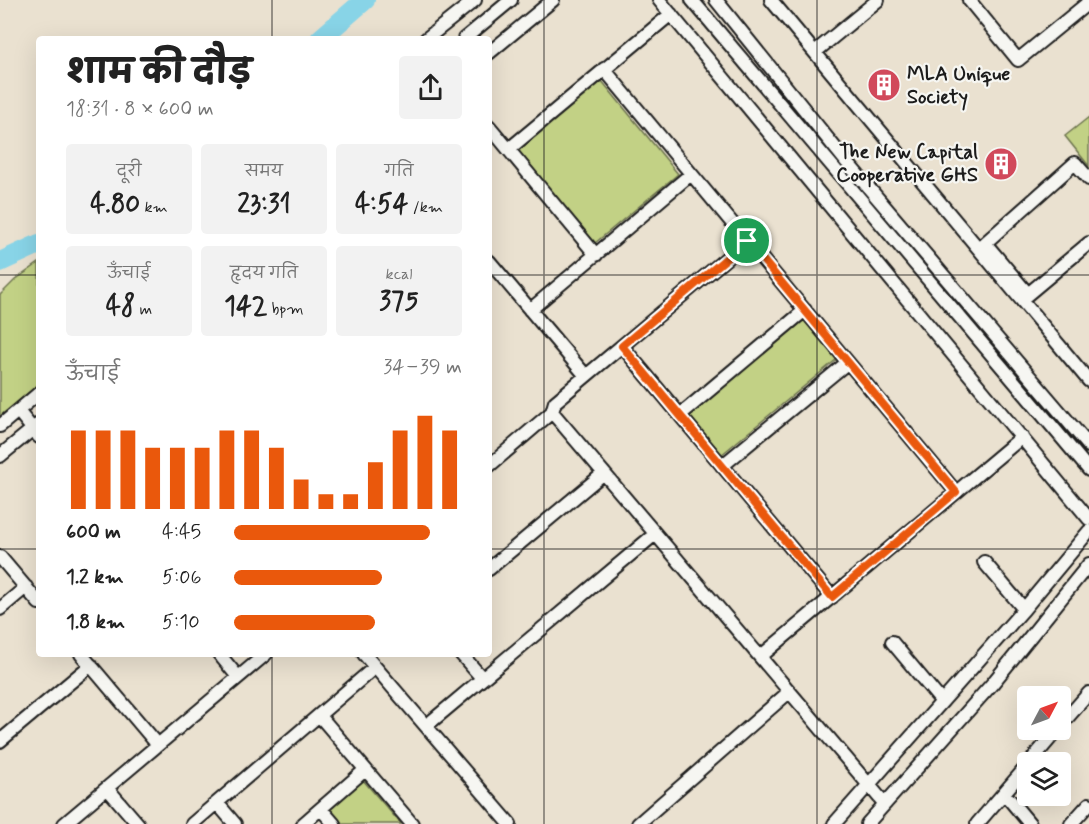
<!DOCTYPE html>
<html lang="hi">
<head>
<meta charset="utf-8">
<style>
  :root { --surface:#fff; --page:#f2f2f2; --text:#222; --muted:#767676; --accent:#ea580c }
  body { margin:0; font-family:Mynerve,"Playpen Sans Deva",sans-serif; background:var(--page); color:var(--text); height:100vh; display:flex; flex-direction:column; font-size:22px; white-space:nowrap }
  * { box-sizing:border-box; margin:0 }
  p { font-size:20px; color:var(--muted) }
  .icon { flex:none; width:33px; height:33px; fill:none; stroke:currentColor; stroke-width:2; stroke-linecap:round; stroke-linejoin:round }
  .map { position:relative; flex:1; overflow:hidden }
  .panel { position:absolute; left:36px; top:36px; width:456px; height:621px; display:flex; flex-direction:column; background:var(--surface); border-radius:6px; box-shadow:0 6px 24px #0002 }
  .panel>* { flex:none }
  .needle { width:39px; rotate:49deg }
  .controls { position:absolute; left:1017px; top:686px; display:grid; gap:12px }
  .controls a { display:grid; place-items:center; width:54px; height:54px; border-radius:6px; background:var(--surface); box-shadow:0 6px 24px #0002; font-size:30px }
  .pin { position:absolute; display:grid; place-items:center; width:51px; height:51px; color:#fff; margin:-26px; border:3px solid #fff; border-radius:50%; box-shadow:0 2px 6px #0007 }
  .round { display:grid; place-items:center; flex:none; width:63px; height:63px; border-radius:6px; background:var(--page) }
  .overview { display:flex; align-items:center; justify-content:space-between; height:102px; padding:0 30px }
  h1 { font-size:33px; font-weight:800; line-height:45px }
  .figures { display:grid; grid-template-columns:repeat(3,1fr); gap:9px; height:102px; padding:6px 30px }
  .figures div { display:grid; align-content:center; border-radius:6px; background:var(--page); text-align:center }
  .figures b { font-size:26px; font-weight:800 }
  .figures small { font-size:16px; font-weight:400 }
  .figures p { font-size:16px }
  .chart { height:168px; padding:12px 30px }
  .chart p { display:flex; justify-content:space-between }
  .chart svg { width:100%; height:108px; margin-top:6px; stroke:var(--accent); stroke-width:6 }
  ul { padding:0 30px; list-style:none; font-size:20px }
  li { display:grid; grid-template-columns:96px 72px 1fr; align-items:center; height:45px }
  li i { height:15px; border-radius:8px; background:var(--accent) }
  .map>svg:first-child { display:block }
  .green { fill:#c2d185; stroke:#6f7650; stroke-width:1.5 }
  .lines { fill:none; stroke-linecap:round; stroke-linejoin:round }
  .river { stroke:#88d4e7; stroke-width:20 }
  .minor-casing { stroke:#1c1c1c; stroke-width:16 }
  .minor { stroke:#f6f6f2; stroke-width:12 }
  .route-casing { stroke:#fff; stroke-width:12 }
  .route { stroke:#ea580c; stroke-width:8 }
  .grid { fill:none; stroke:#1c1c1c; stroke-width:1.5; stroke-opacity:0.55 }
  .labels { text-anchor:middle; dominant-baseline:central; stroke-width:4.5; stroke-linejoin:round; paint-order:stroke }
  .poi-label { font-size:20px; font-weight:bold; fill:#1c1c1c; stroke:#f6f6f2; text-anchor:start }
</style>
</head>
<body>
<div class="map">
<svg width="1089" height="824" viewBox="0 0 1089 824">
  <rect width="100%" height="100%" fill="#eae1d0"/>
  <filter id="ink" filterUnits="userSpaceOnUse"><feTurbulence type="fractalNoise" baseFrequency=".0167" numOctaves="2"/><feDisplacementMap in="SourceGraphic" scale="12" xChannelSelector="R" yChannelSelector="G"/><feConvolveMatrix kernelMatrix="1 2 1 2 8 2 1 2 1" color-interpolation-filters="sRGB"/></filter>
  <g filter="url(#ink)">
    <path class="green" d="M601,80L678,174L595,243L517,149Z
      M1089,117V166L1065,136Z
      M39,263V384L0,416V295L15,280Z
      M803,319L837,359L721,455L687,415Z
      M362,779L401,824H341L328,809Z"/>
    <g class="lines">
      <path class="river" d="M320,39L365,0
        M0,262L39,244"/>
      <g class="minor-casing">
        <path id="minor" d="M659,0L1089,519
          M692,0L1089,470
          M716,0L845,160L1089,446
          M771,0L1089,381
          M969,0L1018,60L1089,2
          M426,39L475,0
          M464,39L511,0
          M815,52L878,0
          M489,53L553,0
          M604,69L956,492
          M489,126L596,255
          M509,149L671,14
          M489,261L586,376
          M1028,294L985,243L1075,163L1089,179
          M1022,299L1089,243
          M530,310L691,174
          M622,346L832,597
          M18,411L39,437
          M552,412L885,804
          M680,415L805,310
          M0,426L39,393
          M0,456L39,424
          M489,466L552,412L555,402L747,241
          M722,466L848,362
          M0,557L39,603
          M984,562L1024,609
          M489,569L604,473
          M0,609L26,587
          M892,642L942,702
          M81,654L158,745
          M219,654L238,677
          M364,654L510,824
          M461,654L482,678
          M760,657L1022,437
          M319,715L412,824
          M426,726L655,534
          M1060,726L1089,693
          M0,741L91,665
          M1030,762L1058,729
          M107,788L138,824
          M1004,793L1030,824
          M217,803L235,824
          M321,809L334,824
          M64,824L266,654
          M192,824L375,667
          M303,824L365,770
          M638,824L789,692
          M834,824L1024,609L1089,531
          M867,824L992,684L1089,564
          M977,824L1028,765
          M1071,824L1089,804"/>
      </g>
      <use href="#minor" class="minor"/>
    </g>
  </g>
  <g class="lines" filter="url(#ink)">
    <g class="route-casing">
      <path id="route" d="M747,241L956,492L832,597L622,346Z"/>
    </g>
    <use href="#route" class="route"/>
  </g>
  <path class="grid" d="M272,0V39M544,0V824M817,0V824M0,275H39M489,275H1089M0,549H39M489,549H1089M272,654V824"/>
  <defs>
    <g id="building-disc" transform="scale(1.725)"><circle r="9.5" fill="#d1495b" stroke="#f6f6f2"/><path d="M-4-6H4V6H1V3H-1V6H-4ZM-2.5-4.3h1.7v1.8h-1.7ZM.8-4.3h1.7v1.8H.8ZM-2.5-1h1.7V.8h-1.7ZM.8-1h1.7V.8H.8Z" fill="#fff"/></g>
  </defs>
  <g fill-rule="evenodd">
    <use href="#building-disc" x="884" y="85"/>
    <use href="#building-disc" x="1001" y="164"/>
  </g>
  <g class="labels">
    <g class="poi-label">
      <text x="907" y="74">MLA Unique<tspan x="907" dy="23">Society</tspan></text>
      <text x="978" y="152" text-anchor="end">The New Capital<tspan x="978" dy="23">Cooperative GHS</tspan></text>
    </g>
  </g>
</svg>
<div class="controls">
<a><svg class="needle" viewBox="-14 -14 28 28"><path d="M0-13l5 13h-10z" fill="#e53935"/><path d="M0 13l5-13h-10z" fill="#767676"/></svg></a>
<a><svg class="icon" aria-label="layers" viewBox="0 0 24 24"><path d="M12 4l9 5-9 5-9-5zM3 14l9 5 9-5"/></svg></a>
</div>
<div class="pin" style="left:747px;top:241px;background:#1e9e55"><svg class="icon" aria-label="arrive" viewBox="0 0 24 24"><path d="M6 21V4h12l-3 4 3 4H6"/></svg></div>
<section class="panel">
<div class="overview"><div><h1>शाम की दौड़</h1><p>18:31 · 8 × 600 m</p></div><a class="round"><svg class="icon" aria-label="share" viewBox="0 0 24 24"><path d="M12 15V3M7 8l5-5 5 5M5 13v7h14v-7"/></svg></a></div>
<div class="figures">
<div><p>दूरी</p><b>4.80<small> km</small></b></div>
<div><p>समय</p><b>23:31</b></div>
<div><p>गति</p><b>4:54<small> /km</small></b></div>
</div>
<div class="figures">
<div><p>ऊँचाई</p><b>48<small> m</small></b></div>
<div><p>हृदय गति</p><b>142<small> bpm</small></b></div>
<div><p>kcal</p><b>375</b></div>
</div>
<div class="chart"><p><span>ऊँचाई</span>34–39 m</p>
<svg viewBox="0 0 160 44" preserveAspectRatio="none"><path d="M5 44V12M15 44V12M25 44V12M35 44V19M45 44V19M55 44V19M65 44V12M75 44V12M85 44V19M95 44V32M105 44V38M115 44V38M125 44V25M135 44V12M145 44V6M155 44V12"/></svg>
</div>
<ul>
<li><b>600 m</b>4:45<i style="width:86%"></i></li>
<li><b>1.2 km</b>5:06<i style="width:65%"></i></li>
<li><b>1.8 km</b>5:10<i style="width:62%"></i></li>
</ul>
</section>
</div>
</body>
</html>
